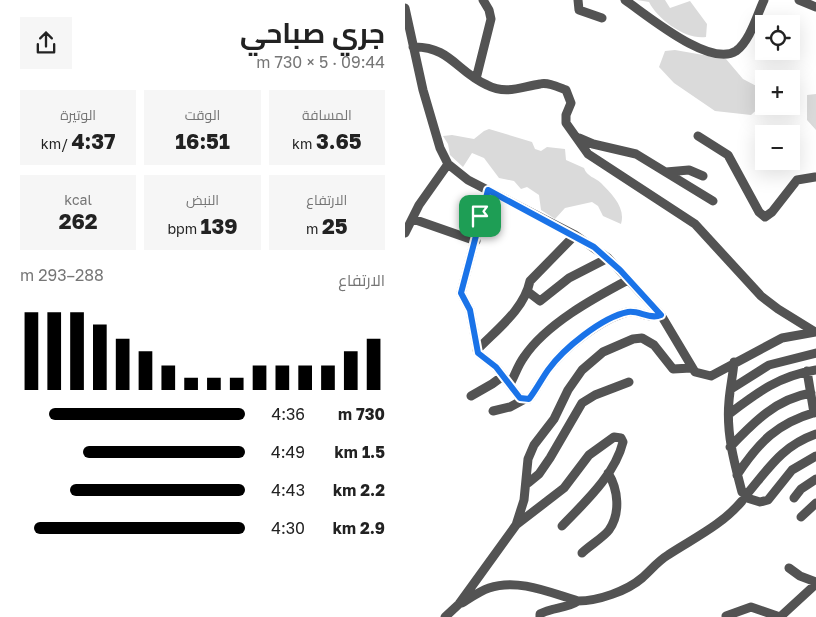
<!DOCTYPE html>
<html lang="ar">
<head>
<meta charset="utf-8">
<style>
  :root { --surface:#fff; --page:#f6f6f6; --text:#222; --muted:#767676; --accent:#000 }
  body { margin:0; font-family:"Golos Text",Cairo,sans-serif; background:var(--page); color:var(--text); direction:rtl; height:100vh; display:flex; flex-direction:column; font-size:19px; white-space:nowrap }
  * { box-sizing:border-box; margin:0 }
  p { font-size:16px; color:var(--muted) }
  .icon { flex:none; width:28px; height:28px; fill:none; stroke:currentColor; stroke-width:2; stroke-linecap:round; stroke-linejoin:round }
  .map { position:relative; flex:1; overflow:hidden; direction:ltr }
  .side { display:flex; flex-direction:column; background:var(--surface); width:405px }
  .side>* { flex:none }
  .buttons { position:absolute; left:350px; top:15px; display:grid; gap:10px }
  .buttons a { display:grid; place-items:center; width:45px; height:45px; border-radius:0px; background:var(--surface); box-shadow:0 5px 20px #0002; font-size:25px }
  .pin { position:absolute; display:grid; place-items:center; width:42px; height:42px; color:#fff; margin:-21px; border-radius:10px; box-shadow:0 2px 8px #0006 }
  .round { display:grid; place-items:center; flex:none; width:52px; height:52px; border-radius:0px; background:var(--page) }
  .headline { display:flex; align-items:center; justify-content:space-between; height:85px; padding:0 20px }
  h1 { font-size:28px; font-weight:700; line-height:38px }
  .metrics { display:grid; grid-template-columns:repeat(3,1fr); gap:8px; height:85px; padding:5px 20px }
  .metrics div { display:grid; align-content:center; border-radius:0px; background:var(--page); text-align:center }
  .metrics b { font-size:21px; font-weight:700 }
  .metrics small { font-size:14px; font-weight:400 }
  .metrics p { font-size:14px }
  .chart { height:140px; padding:10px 20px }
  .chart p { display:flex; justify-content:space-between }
  .chart svg { width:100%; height:90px; margin-top:5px; stroke:var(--accent); stroke-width:6 }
  ul { padding:0 20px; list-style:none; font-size:16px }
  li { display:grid; grid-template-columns:80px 60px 1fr; align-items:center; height:38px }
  li i { height:12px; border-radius:6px; background:var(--accent) }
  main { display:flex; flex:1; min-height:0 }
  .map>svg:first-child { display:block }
  .green { fill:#dadada }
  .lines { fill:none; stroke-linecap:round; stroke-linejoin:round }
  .minor { stroke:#535353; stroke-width:9 }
  .route-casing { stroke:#fff; stroke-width:10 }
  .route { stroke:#1a73e8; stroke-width:6 }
</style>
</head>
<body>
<main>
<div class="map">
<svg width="411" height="617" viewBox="0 0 411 617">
  <rect width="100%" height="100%" fill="#fff"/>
  <path class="green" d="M232,0H260L265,8L285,1L302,24L301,37C281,40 253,20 244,2Z
    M270,50L321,59L338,79L359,90V103L346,115L310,111L269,83L254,67L260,51Z
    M411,94V130L402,120V95Z
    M84,129L127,142L130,149L136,151L142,147L160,149L161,160L179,168C182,177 190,177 196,183C207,194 221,208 216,224L198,216L193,206L187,202L160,208L150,219L136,210L134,195L122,187L116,189L109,181L94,178L79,158L67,153L58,167L45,155L43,144L38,136L47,135L69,139L79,131Z"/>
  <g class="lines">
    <path class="minor" d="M173,0L174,10L197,18
      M220,0C242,15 305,68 331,51C345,41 352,15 359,0
      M394,0L411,7
      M0,8L18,90L35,148L43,164L63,180L170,235L203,258L256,315L290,372L306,376L377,338L411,332
      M8,47C45,46 52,72 82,85C101,95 116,87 135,84C143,82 153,87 161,90L166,103L161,115V123L183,154L290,224L356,296L373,309L410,332
      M71,79L86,19L84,10L78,0
      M293,136L323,155L354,212L360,217L367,212L392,180L410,177
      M174,138L188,144L231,154L308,201
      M261,172L284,170L298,176
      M83,190L56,293L65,310L73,353L91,367L115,398L124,399C131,390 136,380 143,370C158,349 197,318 223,312C234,310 245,320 256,315
      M8,219L71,241
      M0,233L14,205L43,164
      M122,291L135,301L164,278L203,258
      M72,350C91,330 119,310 125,281L170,235
      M329,362C328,375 325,388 324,401C321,432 329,462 337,492
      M402,371L409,413
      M105,384C110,375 113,365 119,357C141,324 189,298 223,280
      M326,389L364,365L411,353
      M66,396L87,384L98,376
      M88,411L105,407L118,400
      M324,414C353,392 374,376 411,370
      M325,447C349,422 371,399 406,393
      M332,475C354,442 372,423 411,412
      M123,483L134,474L145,458L177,403L190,395L224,382
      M342,494C364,468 377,446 411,434
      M342,498L355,502L363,500L387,470L411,456
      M389,498L396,489L411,479
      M396,517L411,503
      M111,525L159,488L184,455L209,437L216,438L218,442C210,475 179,503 157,526
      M177,553C184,546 199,537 204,530C216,513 213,489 203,473
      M384,568L395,576L411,582
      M57,603C65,598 75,591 84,588C113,578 146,593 173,601C193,601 222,591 237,578C246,570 253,561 263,555C289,538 317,525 337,501
      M321,616L346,607L375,617L411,584
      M40,617L54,604L111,525L119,500L123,459L129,445L149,419L163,390L177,370L198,352L228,339L237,338L249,345L268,369L286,368
      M135,617V614C147,607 161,609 173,601"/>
  </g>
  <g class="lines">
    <g class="route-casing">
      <path id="route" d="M83,190L189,247L215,270L256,315C245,320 234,310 223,312C197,317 158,349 143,370C136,380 131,390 124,399L115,398L91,367L73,353L65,310L56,293Z"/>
    </g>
    <use href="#route" class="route"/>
  </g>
</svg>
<div class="buttons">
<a><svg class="icon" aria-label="locate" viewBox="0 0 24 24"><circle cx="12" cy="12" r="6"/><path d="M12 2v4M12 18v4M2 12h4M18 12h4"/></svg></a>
<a>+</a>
<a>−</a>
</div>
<div class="pin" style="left:75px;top:216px;background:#1e9e55"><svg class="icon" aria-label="arrive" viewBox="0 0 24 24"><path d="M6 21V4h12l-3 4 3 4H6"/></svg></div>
</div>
<section class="side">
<div class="headline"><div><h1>جري صباحي</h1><p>09:44 · 5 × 730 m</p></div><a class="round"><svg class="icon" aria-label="share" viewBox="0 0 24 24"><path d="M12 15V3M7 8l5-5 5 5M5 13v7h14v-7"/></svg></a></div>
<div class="metrics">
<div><p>المسافة</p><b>3.65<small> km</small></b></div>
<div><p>الوقت</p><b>16:51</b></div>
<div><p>الوتيرة</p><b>4:37<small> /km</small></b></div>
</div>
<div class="metrics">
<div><p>الارتفاع</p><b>25<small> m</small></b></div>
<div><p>النبض</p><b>139<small> bpm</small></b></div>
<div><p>kcal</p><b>262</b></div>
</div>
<div class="chart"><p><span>الارتفاع</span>288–293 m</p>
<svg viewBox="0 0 160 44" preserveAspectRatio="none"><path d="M5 44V6M15 44V6M25 44V6M35 44V12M45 44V19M55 44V25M65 44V32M75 44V38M85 44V38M95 44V38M105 44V32M115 44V32M125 44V32M135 44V32M145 44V25M155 44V19"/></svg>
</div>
<ul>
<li><b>730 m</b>4:36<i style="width:87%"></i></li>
<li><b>1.5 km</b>4:49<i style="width:72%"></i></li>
<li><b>2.2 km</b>4:43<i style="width:78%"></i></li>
<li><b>2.9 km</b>4:30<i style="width:94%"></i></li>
</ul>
</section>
</main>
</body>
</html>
